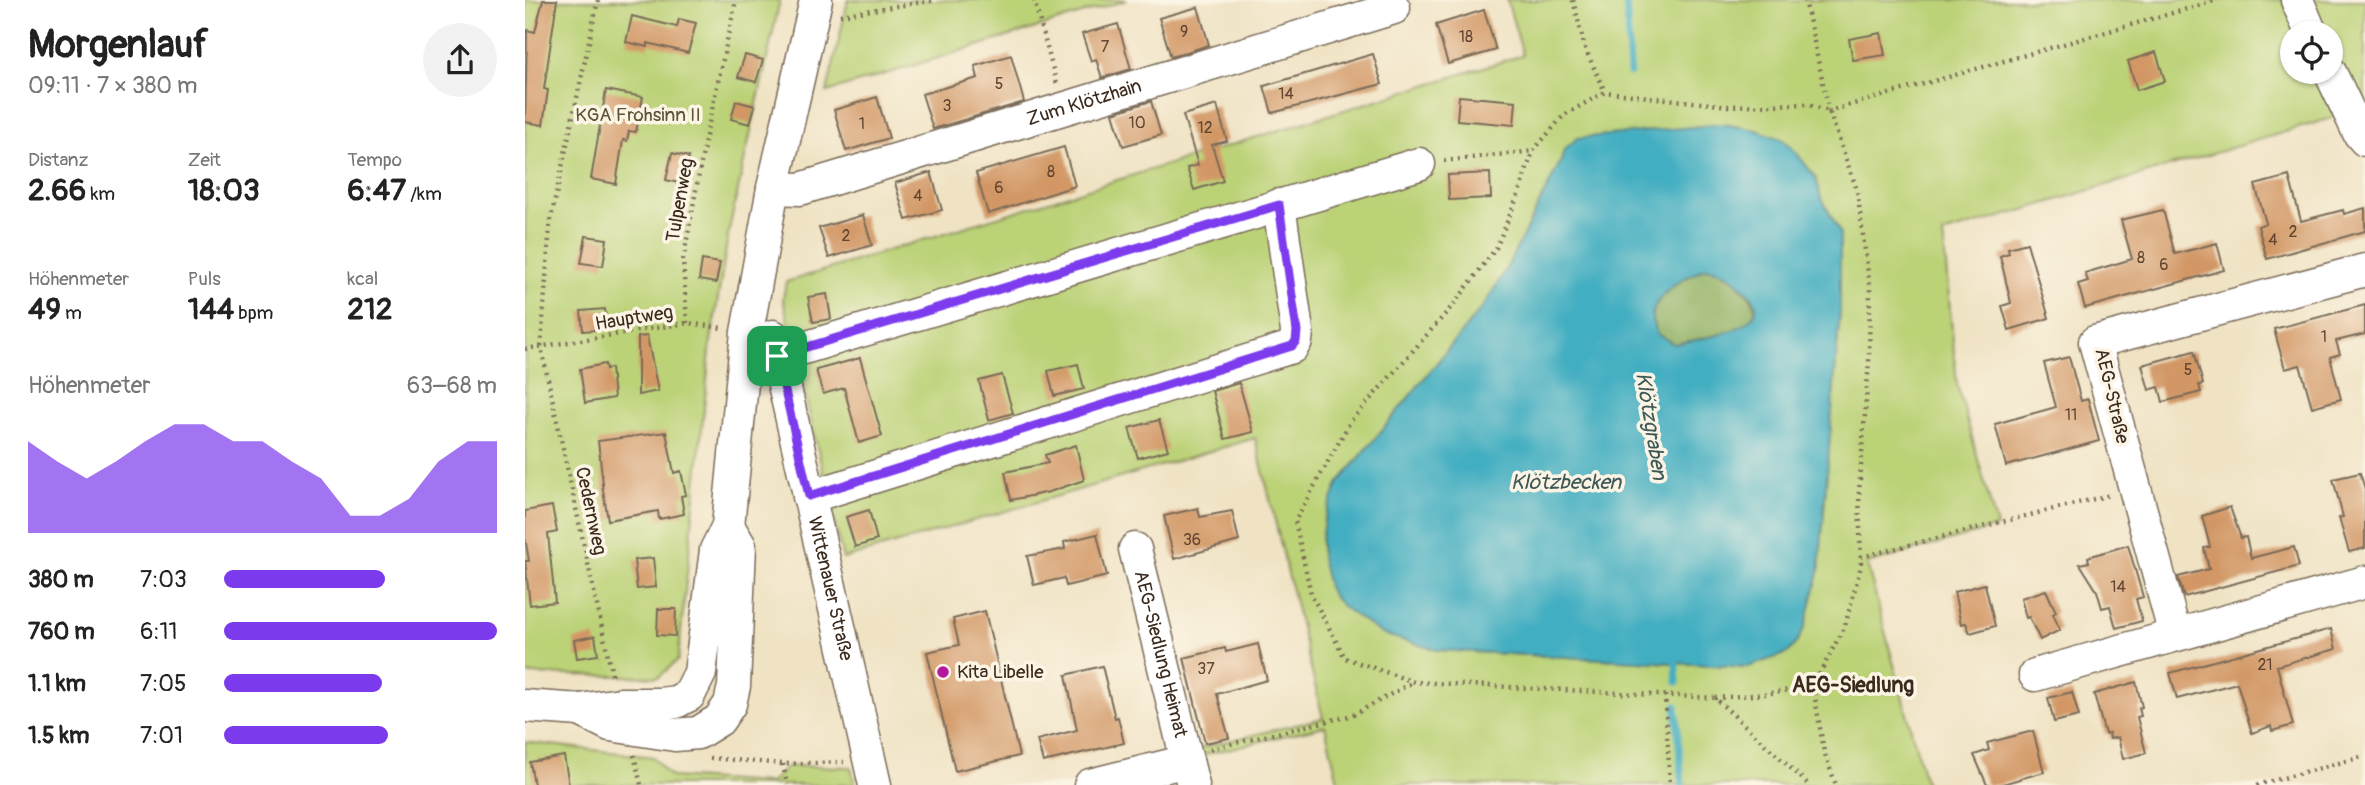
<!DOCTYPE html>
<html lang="de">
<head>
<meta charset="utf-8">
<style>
  :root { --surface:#fff; --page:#f2f2f2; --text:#222; --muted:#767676; --accent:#7c3aed }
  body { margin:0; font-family:Pangolin,sans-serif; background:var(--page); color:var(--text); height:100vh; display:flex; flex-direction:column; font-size:26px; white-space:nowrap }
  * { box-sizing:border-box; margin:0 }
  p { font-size:23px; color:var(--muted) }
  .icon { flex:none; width:38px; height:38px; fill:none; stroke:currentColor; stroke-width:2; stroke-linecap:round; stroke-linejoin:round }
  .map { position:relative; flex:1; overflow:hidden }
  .side { display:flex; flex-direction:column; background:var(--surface); width:525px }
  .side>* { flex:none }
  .controls { position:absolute; left:1755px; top:21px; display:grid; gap:14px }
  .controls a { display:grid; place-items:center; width:63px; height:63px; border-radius:50%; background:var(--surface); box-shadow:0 2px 5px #0004; font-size:35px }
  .pin { position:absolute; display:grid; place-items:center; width:60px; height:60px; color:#fff; margin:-30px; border-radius:14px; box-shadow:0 4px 10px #0006 }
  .round { display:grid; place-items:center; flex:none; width:74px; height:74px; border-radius:37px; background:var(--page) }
  .summary { display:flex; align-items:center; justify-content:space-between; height:119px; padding:0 28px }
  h1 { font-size:38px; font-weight:700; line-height:52px }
  .figures { display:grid; grid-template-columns:repeat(3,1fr); gap:10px; height:119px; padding:7px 28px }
  .figures div { display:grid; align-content:center }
  .figures b { font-size:30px; font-weight:700 }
  .figures small { font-size:19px; font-weight:400 }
  .figures p { font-size:19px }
  .chart { height:196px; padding:14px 28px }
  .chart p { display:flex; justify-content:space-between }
  .chart svg { width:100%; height:126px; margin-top:7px; fill:var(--accent); opacity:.7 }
  ul { padding:0 28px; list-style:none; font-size:23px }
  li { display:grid; grid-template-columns:112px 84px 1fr; align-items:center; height:52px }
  li i { height:18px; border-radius:9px; background:var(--accent) }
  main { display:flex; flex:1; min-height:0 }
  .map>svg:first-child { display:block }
  .green { fill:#bbd277; stroke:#7b7e4a; stroke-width:2; fill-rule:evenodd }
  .forest { fill:#94b468; stroke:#686f43; stroke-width:2 }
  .water { fill:#43aec1; stroke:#3f6c70; stroke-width:2; fill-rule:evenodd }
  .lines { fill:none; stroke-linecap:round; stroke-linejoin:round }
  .stream { stroke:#43aec1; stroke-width:7 }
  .building { fill:#d29765 }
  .minor-casing { stroke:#7a6b58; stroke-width:35 }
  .path { stroke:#7a6b58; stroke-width:4.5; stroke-dasharray:2 5; stroke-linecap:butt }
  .minor { stroke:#fff; stroke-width:32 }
  .route-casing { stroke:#fff; stroke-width:14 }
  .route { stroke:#7c3aed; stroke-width:9 }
  .poi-dot { fill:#b5179e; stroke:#fcf5e5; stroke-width:2.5 }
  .labels { text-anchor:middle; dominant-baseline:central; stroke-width:7; stroke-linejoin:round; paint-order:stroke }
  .number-label { font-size:16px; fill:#614530 }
  .street-label { font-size:19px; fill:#3b2a1e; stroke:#fcf5e5 }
  .park-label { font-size:19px; fill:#5b5434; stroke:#fcf5e5 }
  .poi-label { font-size:19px; fill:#3b2a1e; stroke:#fcf5e5; text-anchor:start }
  .water-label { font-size:21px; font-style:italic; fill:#3e5857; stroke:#fcf5e5 }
  .neighbourhood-label { font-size:21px; font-weight:bold; fill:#3b2a1e; stroke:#fcf5e5 }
</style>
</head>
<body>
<main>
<section class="side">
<div class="summary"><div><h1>Morgenlauf</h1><p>09:11 · 7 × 380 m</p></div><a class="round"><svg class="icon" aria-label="share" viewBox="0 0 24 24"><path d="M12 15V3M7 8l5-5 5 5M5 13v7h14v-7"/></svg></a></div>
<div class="figures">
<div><p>Distanz</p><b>2.66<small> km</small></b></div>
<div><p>Zeit</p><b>18:03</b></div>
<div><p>Tempo</p><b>6:47<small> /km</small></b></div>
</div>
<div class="figures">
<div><p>Höhenmeter</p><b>49<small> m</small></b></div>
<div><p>Puls</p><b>144<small> bpm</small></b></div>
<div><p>kcal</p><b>212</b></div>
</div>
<div class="chart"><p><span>Höhenmeter</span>63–68 m</p>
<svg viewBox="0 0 160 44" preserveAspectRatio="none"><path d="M0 44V12L10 19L20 25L30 19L40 12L50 6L60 6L70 12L80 12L90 19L100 25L110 38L120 38L130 32L140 19L150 12L160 12V44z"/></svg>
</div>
<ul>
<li><b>380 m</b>7:03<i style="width:59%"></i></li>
<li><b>760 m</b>6:11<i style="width:100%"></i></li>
<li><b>1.1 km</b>7:05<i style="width:58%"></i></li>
<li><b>1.5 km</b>7:01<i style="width:60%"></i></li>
</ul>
</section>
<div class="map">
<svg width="1840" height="785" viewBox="0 0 1840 785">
  <rect width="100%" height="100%" fill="#fcf5e5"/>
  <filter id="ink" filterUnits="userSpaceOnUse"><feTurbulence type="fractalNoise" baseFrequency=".0143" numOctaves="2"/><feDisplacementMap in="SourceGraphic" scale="14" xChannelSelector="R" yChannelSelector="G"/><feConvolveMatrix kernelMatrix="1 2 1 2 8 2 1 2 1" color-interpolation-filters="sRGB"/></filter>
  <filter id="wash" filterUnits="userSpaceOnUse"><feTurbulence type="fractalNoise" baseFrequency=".00686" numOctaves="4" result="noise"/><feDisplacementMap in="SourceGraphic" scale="28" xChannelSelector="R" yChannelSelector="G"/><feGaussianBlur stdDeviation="1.57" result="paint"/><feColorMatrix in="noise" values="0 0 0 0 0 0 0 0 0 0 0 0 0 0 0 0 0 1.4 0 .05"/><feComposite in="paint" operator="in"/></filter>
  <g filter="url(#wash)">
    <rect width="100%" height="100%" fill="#f0e3c4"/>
    <path class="green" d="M0,0H255L204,230L186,341L153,660L134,677L0,674Z
      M323,0H602L302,92Z
      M982,0H1758L1773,33H1768V72H1790L1809,114L1807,118L1418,234L1432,384L1472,527L1342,564L1401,785H814L800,726L669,757L667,750L798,718L730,438L318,559L258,299L261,282L998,55ZM1135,131L1257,139L1269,150L1291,178L1295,195L1315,233V311L1294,573L1223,667L912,650L857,634L813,484L960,304L980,271L1036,161L1039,150L1070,137Z
      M1786,0H1840V109L1833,106L1806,45V33H1801Z
      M0,742L128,757L146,777L245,783L263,766L326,767L330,785H0Z"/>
    <path class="forest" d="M1181,268C1199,270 1209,279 1221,292C1257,330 1173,338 1149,344L1132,334C1130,329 1127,323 1127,318C1128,294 1162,276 1181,268Z"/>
    <path class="water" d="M1198,124L1232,130L1257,139L1269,150L1291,178L1295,195L1315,233V311L1294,573L1280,627L1272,642L1263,653L1223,667L912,650L857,634L819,608L808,597L803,587L796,558V540L799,520L813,484L960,304L980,271L1036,161L1039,150L1052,138ZM1180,268C1197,269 1207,276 1218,288C1222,292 1230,298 1231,304C1235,332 1169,340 1149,344L1132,334C1130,329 1127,323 1127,317C1128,294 1162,276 1180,268Z"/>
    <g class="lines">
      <path class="stream" d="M1101,0L1105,73
        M1150,654L1152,682
        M1151,706L1157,785"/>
    </g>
    <g id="blocks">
      <path class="building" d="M18,0H32L19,89L23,90L18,125L0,122L2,30L10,32Z
        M673,7L684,45L646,57L634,18Z
        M959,10L971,50L923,64L911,25Z
        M107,16L152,27L154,19L171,23L163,53L123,43V47L101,42Z
        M593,24L606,69L577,78L571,59L566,61L557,34Z
        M1356,33L1360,55L1328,60L1324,39Z
        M1631,52L1640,81L1612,90L1603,61Z
        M848,54L857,84L747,113L739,86Z
        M220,55L238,60L231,82L213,77Z
        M486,55L499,102L408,129L397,94L453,78L450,66Z
        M81,90L118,97L111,132L104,131L102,141L98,140L91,184L66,179Z
        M934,96L991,101L989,125L932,120Z
        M352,97L364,138L321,151L309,110Z
        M211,101L230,106L225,124L206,119Z
        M626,101L636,135L598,146L588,113Z
        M692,105L702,141L687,145L698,181L669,190L662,168L673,165L658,115Z
        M539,147L550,186L463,214L451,173Z
        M147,153L164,157L158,184L141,180Z
        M406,172L417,210L381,220L370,183Z
        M965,173L966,198L924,200L923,175Z
        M1764,176L1776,221L1818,210L1819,214L1840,208V231L1742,259L1733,226L1741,223L1730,185Z
        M1638,210L1650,254L1692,243L1699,270L1560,308L1553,284L1563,281L1560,273L1607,259L1596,220Z
        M338,215L347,245L304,258L294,228Z
        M61,236L82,239L78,266L56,263Z
        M1502,243L1524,318L1484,330L1477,306L1486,303L1475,256L1484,253L1483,248Z
        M177,260L195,263L191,283L174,280Z
        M302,294L306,319L288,322L283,297Z
        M1840,305V334L1811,341L1815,354L1805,357L1816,399L1787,407L1775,365L1760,369L1749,329Z
        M80,309L82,329L58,331L56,311Z
        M122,336L133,391L113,395V337Z
        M1669,351L1678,384L1674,385L1676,392L1638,402L1634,387L1624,390L1617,365Z
        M1544,357L1556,401L1563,399L1574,441L1481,466L1470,424L1531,407L1519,363Z
        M335,358L357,436L334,443L319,388L298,394L291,370Z
        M80,364L81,369L86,368L89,398L60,403L55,369Z
        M553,364L559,389L529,396L523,371Z
        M477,375L488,413L464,420L454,381Z
        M714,383L728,432L700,439L687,391Z
        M634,420L643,450L613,458L604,428Z
        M141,432L149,473L156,471L161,495L156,496L159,514L134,519L133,511L83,520L77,484H78L73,441Z
        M551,445L559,480L524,492L486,500L480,472L523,463L520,455Z
        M1835,473L1840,489V548L1824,552L1814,518L1818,517L1808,479Z
        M27,506L32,532L23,534L30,602L5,605L0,561H4L0,538V511Z
        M1705,507L1716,538L1721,537L1726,558L1769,547L1774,566L1659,597L1653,577L1684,569L1679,548L1685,547L1677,516Z
        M673,508L675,517L707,511L714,541L649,559L639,516Z
        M344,510L352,540L330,547L321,517Z
        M572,534L582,576L541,586L539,578L509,585L502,556L540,549L539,542Z
        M1603,545L1618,597L1611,599L1617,621L1591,628L1585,606L1577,608L1572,591L1555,564L1564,562L1563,557Z
        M128,558L131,587L112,589L109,560Z
        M1460,584L1470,626L1445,633L1441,623L1436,624L1429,592Z
        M1521,590L1531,612L1528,614L1535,630L1515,640L1504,617L1501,618L1496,598Z
        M133,609H151L150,636L132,635Z
        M460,611L494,756L430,771L402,652L434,645L428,619Z
        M1806,629L1811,649L1752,666L1768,725L1747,731L1746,726L1727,733L1712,683L1652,699L1645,673Z
        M70,636L73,655L52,658L49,640Z
        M733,644L742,680L692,694L704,738L680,743L659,658L700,648L701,652Z
        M577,666L590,718L593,717L599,743L518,762L512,740L552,730L541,675Z
        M1611,682L1617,707L1614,708L1616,716L1612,717L1621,753L1598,759L1593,737L1585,739L1584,733L1580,734L1569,694Z
        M1547,692L1554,716L1529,722L1523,698Z
        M1508,731L1519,772L1474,785H1462L1449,755L1464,750L1462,743Z
        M39,756L44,785H9L5,762Z"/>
    </g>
  </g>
  <g filter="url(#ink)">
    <use href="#blocks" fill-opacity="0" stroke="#7a6b58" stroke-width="2"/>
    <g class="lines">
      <g class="minor-casing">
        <g id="minor">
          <path d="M1772,0L1786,33"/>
          <path d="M1805,72L1834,133L1840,140"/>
          <path id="s1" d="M248,188L275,189L869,8"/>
          <path id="s2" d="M248,336L350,785"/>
          <path d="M252,356L894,164"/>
          <path d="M284,497L767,347L771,341L772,331L754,205"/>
          <path id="s3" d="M610,549L668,785"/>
          <path d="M1650,635L1570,342L1840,270"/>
          <path d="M1510,675L1840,582"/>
          <path d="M164,695L175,673L191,550L203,526L222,332L248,188L291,0"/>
          <path d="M0,706L55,710L95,704H135L151,702L164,695"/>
          <path d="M55,710L85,725L150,735L173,733L194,720L205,704L209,686L215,546L203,526"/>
          <path d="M565,785L662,761"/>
        </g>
      </g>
      <path class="path" d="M73,0L25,223L16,347L88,679
        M509,0L532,84
        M1048,0L1060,48L1080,92
        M1280,0L1304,111L1693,0
        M315,15L411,0
        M919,161L1008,151
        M162,323L158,261L180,141L211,0
        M0,349L162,323L197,328
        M1336,557L1585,495
        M1288,686L1299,752L1311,785
        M1140,695L1145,785
        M1190,698L1240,694L1288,686L1320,626L1336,566L1334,492L1344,361L1345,288L1332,190L1304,111L1283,104L1203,106L1080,92L1039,115L1008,151L992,198L971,248L930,303L825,422L770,521L786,594L820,658L889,682L1190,698L1284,785
        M685,749L828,715L888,682
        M109,755L116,785
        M185,758L258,764L319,762
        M258,764L262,785
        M1732,785L1840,756"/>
      <use href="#minor" class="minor"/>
    </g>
  </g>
  <g class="lines" filter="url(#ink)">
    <g class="route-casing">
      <path id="route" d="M754,205L772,331L771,341L767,346L284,496L252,356Z"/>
    </g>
    <use href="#route" class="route"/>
  </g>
  <circle class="poi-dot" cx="418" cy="672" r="7"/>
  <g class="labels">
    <g class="number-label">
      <text x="659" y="32">9</text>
      <text x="941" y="37">18</text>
      <text x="580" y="47">7</text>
      <text x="474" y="84">5</text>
      <text x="761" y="94">14</text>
      <text x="422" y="106">3</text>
      <text x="612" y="123">10</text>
      <text x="337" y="124">1</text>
      <text x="680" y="128">12</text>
      <text x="526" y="172">8</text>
      <text x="474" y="188">6</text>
      <text x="393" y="196">4</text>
      <text x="1768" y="232">2</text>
      <text x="321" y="236">2</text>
      <text x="1748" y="240">4</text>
      <text x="1616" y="258">8</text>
      <text x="1639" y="265">6</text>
      <text x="1799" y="337">1</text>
      <text x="1663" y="370">5</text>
      <text x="1546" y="415">11</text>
      <text x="667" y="540">36</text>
      <text x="1593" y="587">14</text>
      <text x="1740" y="665">21</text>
      <text x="681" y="669">37</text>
    </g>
    <g class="street-label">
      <text stroke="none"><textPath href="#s1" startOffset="324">Zum Klötzhain</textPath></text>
      <text transform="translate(155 200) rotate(-80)">Tulpenweg</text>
      <text transform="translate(109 318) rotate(-9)">Hauptweg</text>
      <text transform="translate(1587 396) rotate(77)">AEG-Straße</text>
      <text transform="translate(66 511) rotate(78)">Cedernweg</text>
      <text stroke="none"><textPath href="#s2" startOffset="259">Wittenauer Straße</textPath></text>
      <text stroke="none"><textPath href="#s3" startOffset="108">AEG-Siedlung Heimat</textPath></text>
    </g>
    <g class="park-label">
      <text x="113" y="115">KGA Frohsinn II</text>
    </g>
    <g class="poi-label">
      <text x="432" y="672">Kita Libelle</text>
    </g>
    <g class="water-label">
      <text transform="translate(1126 426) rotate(81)">Klötzgraben</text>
      <text x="1041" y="482">Klötzbecken</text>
    </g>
    <g class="neighbourhood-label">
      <text x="1328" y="685">AEG-Siedlung</text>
    </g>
  </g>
</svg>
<div class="controls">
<a><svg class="icon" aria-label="locate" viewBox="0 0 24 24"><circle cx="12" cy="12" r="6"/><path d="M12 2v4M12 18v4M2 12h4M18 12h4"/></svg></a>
</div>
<div class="pin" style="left:252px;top:356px;background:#1e9e55"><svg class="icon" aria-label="arrive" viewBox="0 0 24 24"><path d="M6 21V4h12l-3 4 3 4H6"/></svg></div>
</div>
</main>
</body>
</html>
